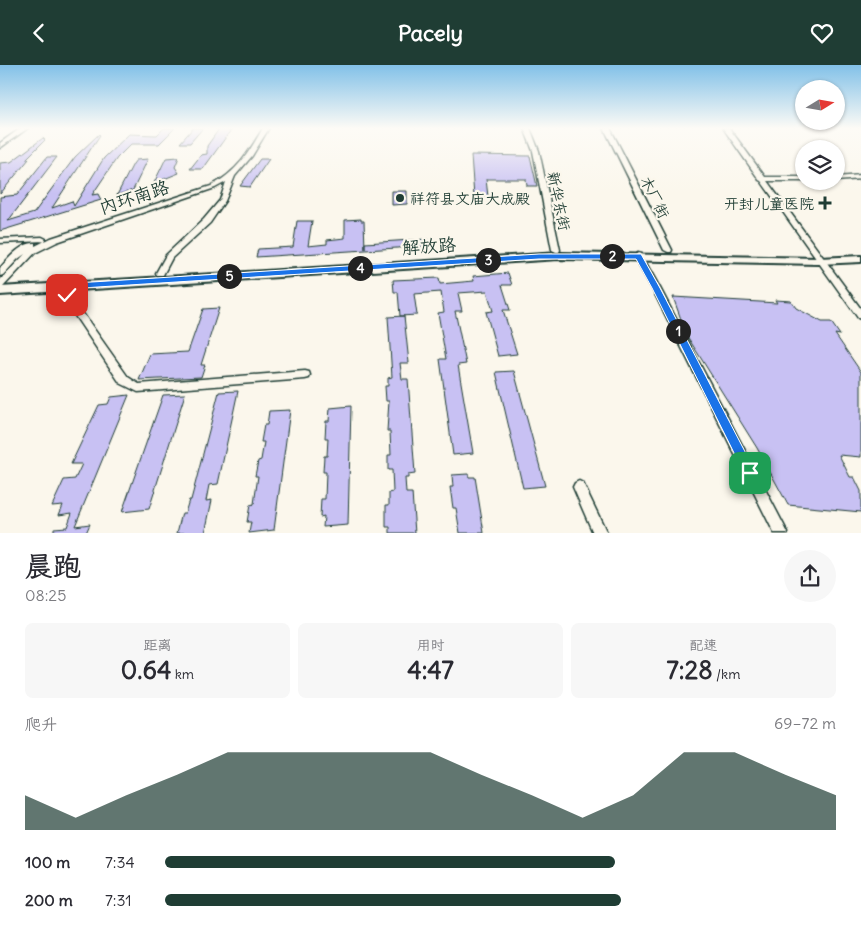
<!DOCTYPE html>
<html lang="zh">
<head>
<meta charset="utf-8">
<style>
  :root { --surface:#fff; --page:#f7f7f7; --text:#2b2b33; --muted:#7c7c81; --accent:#1f3d34 }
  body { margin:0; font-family:Delius,"LXGW WenKai TC",sans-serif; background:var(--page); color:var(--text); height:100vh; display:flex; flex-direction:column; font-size:19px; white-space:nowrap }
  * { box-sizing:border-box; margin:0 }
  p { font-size:16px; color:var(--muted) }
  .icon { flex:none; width:28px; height:28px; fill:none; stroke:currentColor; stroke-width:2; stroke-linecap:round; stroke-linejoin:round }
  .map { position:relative; height:468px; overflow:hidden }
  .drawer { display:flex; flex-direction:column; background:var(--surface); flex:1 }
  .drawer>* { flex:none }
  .needle { width:32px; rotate:79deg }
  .buttons { position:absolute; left:795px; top:15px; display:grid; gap:10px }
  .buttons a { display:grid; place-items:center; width:50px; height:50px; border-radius:50%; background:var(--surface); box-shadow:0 1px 4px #0004; font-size:25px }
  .pin { position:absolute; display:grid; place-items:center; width:42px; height:42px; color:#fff; margin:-21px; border-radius:10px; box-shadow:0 2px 8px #0006 }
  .km { position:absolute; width:25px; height:25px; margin:-12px; border-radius:50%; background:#222; color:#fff; font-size:14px; line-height:25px; text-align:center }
  .round { display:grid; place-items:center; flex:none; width:52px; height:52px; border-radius:26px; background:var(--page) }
  .overview { display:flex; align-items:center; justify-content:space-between; height:85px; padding:0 25px }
  h1 { font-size:28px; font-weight:700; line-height:38px }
  .metrics { display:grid; grid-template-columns:repeat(3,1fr); gap:8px; height:85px; padding:5px 25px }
  .metrics div { display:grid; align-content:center; border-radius:8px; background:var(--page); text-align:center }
  .metrics b { font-size:25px; font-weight:700 }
  .metrics small { font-size:14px; font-weight:400 }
  .metrics p { font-size:14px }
  .chart { height:140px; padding:10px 25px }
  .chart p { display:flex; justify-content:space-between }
  .chart svg { width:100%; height:90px; margin-top:5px; fill:var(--accent); opacity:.7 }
  ul { padding:0 25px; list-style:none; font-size:16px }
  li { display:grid; grid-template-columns:80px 60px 1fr; align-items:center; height:38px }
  li i { height:12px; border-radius:6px; background:var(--accent) }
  header { display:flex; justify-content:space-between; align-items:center; height:65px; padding:0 25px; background:var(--accent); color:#fff; font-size:22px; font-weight:700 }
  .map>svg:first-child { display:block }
  .building { fill:#c8c1f3; stroke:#1f3d34 }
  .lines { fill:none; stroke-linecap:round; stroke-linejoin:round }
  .minor-casing { stroke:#1f3d34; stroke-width:3 }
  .major-casing { stroke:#1f3d34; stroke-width:4 }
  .minor { fill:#fbf7ec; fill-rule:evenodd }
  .major { fill:#fbf7ec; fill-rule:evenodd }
  .route { fill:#1a73e8; stroke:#fff }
  .poi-dot { fill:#1f3d34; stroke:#fbf7ec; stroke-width:2 }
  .labels { text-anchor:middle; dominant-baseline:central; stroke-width:4.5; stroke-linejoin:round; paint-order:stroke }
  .far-street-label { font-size:15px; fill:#1f3d34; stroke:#fbf7ec }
  .far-poi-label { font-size:15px; fill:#1f3d34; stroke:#fbf7ec; text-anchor:start }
  .street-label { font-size:18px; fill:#1f3d34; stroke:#fbf7ec }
</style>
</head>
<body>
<header><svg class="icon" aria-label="back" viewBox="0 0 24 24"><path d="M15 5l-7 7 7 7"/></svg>Pacely<svg class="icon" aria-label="heart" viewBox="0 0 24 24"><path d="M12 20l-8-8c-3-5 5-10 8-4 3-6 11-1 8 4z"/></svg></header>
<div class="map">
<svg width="861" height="468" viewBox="0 0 861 468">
  <rect width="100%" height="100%" fill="#fbf7ec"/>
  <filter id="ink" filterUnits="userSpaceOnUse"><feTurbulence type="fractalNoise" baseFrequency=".02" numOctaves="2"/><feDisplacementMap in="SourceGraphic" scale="10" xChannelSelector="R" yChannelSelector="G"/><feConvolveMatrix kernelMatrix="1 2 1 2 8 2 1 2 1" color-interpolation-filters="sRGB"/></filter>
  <g filter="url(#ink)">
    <path class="building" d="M164,63H175L159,79H131L117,93L92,130L98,129L101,135L0,166V132L17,130L47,92H57L8,156L34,148L75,92L99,69L100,70L52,143L72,136L74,141L104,93L129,69L157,70Z
      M193,63H203L190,78H180Z
      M219,64L231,65L203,104H190L201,90L207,89V81Z
      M43,73L45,75L26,94H29L0,129V98L11,97Z
      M471,90L530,91L537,121H527L526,114H486L488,132H474Z
      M179,92L175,102L179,108L154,118L166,93Z
      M148,94L133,125L117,130L133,99L136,95Z
      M260,94H269L250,122L240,121Z
      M392,126H407V139L392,140Z
      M361,154V156H364L365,184V178L427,174L428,181L256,192L258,184L293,182L297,156H312L308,181L327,179V175L345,173V155Z
      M508,208L512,220H502L510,245H503L517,289L498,291L486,247L493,246L487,226L458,228L462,246H455L466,299L458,300L473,388L453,390L440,294H446L438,248L444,247L441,227L414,229L417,250L400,251L398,227H394L393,215L439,213L440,219L474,216L473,211Z
      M673,232L777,238L775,235L791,236L796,243L822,257H831L840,270L835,269L861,307V392L839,390L850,412H854L861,426V447L788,440L757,383L687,271Z
      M219,243L201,300H205L201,312L139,315L150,289L188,287L203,244Z
      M404,251L409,298H400L402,314H408L415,409L408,410V413H405L406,428H412L415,468H390V462H386V440H389V428L393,427L392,405H388V390H391L390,366H387L389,336H386L385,321H388V313L392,312L388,252Z
      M514,306L545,421L523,423L496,307Z
      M238,326L218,419L209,420L206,436L212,435L205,468H177L182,448H185L189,435H191L219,327Z
      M185,329L149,444L122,447L163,330Z
      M129,330L75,461L90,459L86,468H54V463L67,462L72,448L59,450L63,440L52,441L64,415L75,414L82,399H71L99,340L108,339L111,332Z
      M351,341L348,460L323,462L324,451L320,452L321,434H325L326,407H323L324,391H327L328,373H325L326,356H329L330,343Z
      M290,345L274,465L249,468L251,457H247L250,440L254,439L258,411H255L258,396L261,395L264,377H261L264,360H267L269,346Z
      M468,409L469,412H475L484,468H460L456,443H453L450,422H453L452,410Z"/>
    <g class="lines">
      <g class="minor-casing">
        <path id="minor" d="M21,63H28L0,83V78Z
          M263,63H269L252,91L235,111L225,136L210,158L172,193L163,210H157L156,208L166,190L204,154L220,135L226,117L215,123L57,177L35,188L3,222L0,223V215L25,189L18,194L3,210L0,211V203C8,194 22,177 35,178V181L51,173L211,121C238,106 248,89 263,63Z
          M524,63H530L539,86L560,185L559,187H556L552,185L533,86Z
          M604,63H610L672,185L671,187H668L664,185Z
          M723,63H729L765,112H804V116H767L861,244V254L858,253L761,116L759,115L758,113Z
          M861,110V114L836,116V112Z
          M42,172L46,174L45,176L0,178V174Z
          M638,188L641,189L660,223L788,468H774L652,223L634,191Z
          M60,219L63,220L128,312L139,319L305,306L309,307L310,310L309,313L305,314L138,327L120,318L57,224L56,222L57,220Z
          M579,416L583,418L607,468H593L573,422L575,418Z"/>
      </g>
      <g class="major-casing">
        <path id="major" d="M559,188L819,193L861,191V197L819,199L559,194L0,230V222Z"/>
      </g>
      <use href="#minor" class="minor"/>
      <use href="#major" class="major"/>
    </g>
  </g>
  <linearGradient id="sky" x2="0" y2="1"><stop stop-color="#82c1e8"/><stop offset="0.49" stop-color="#fdfbf6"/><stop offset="1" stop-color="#fdfbf6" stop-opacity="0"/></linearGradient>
  <rect width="861" height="129" fill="url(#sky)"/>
  <path class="route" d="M539,189H641L660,223L754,404L756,408L754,412L750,413L746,412L652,223L636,194H539L66,224L71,230L67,233L56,222L60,219Z"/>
  <g class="poi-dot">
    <circle cx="400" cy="133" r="5"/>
    <path d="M822.5 130.5h5v5h5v5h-5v5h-5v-5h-5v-5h5z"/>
  </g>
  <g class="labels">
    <g class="far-street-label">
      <text transform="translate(655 132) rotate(63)">木厂街</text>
      <text transform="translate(559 136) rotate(78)">新华东街</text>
    </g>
    <g class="far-poi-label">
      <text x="410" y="133">祥符县文庙大成殿</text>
      <text x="814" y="138" text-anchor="end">开封儿童医院</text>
    </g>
    <g class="street-label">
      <text transform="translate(134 132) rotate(-18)">内环南路</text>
      <text transform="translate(429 181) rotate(-4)">解放路</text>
    </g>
  </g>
</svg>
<div class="buttons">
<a><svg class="needle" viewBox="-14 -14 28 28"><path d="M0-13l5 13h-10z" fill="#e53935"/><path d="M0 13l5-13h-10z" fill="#7c7c81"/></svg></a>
<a><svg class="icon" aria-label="layers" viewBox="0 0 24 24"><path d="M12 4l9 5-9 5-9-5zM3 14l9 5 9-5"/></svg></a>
</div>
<div class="pin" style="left:750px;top:408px;background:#1e9e55"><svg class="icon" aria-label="arrive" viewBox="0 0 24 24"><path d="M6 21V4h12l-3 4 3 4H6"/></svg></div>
<div class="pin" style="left:67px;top:230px;background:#d93025"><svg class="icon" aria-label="check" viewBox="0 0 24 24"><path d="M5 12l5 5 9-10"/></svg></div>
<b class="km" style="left:678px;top:266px">1</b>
<b class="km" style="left:612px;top:191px">2</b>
<b class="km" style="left:488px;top:195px">3</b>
<b class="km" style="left:360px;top:203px">4</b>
<b class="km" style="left:229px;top:211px">5</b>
</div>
<section class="drawer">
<div class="overview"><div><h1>晨跑</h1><p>08:25</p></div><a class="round"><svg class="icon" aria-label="share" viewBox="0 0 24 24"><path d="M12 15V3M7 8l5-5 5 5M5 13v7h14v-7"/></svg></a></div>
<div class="metrics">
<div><p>距离</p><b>0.64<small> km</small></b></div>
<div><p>用时</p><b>4:47</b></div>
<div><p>配速</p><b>7:28<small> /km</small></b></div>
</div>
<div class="chart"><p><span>爬升</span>69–72 m</p>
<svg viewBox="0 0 160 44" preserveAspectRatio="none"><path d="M0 44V27L10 38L20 27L30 17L40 6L50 6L60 6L70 6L80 6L90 17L100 27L110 38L120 27L130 6L140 6L150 17L160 27V44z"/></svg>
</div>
<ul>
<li><b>100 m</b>7:34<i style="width:67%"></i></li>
<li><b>200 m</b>7:31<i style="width:68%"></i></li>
</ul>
</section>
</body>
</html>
